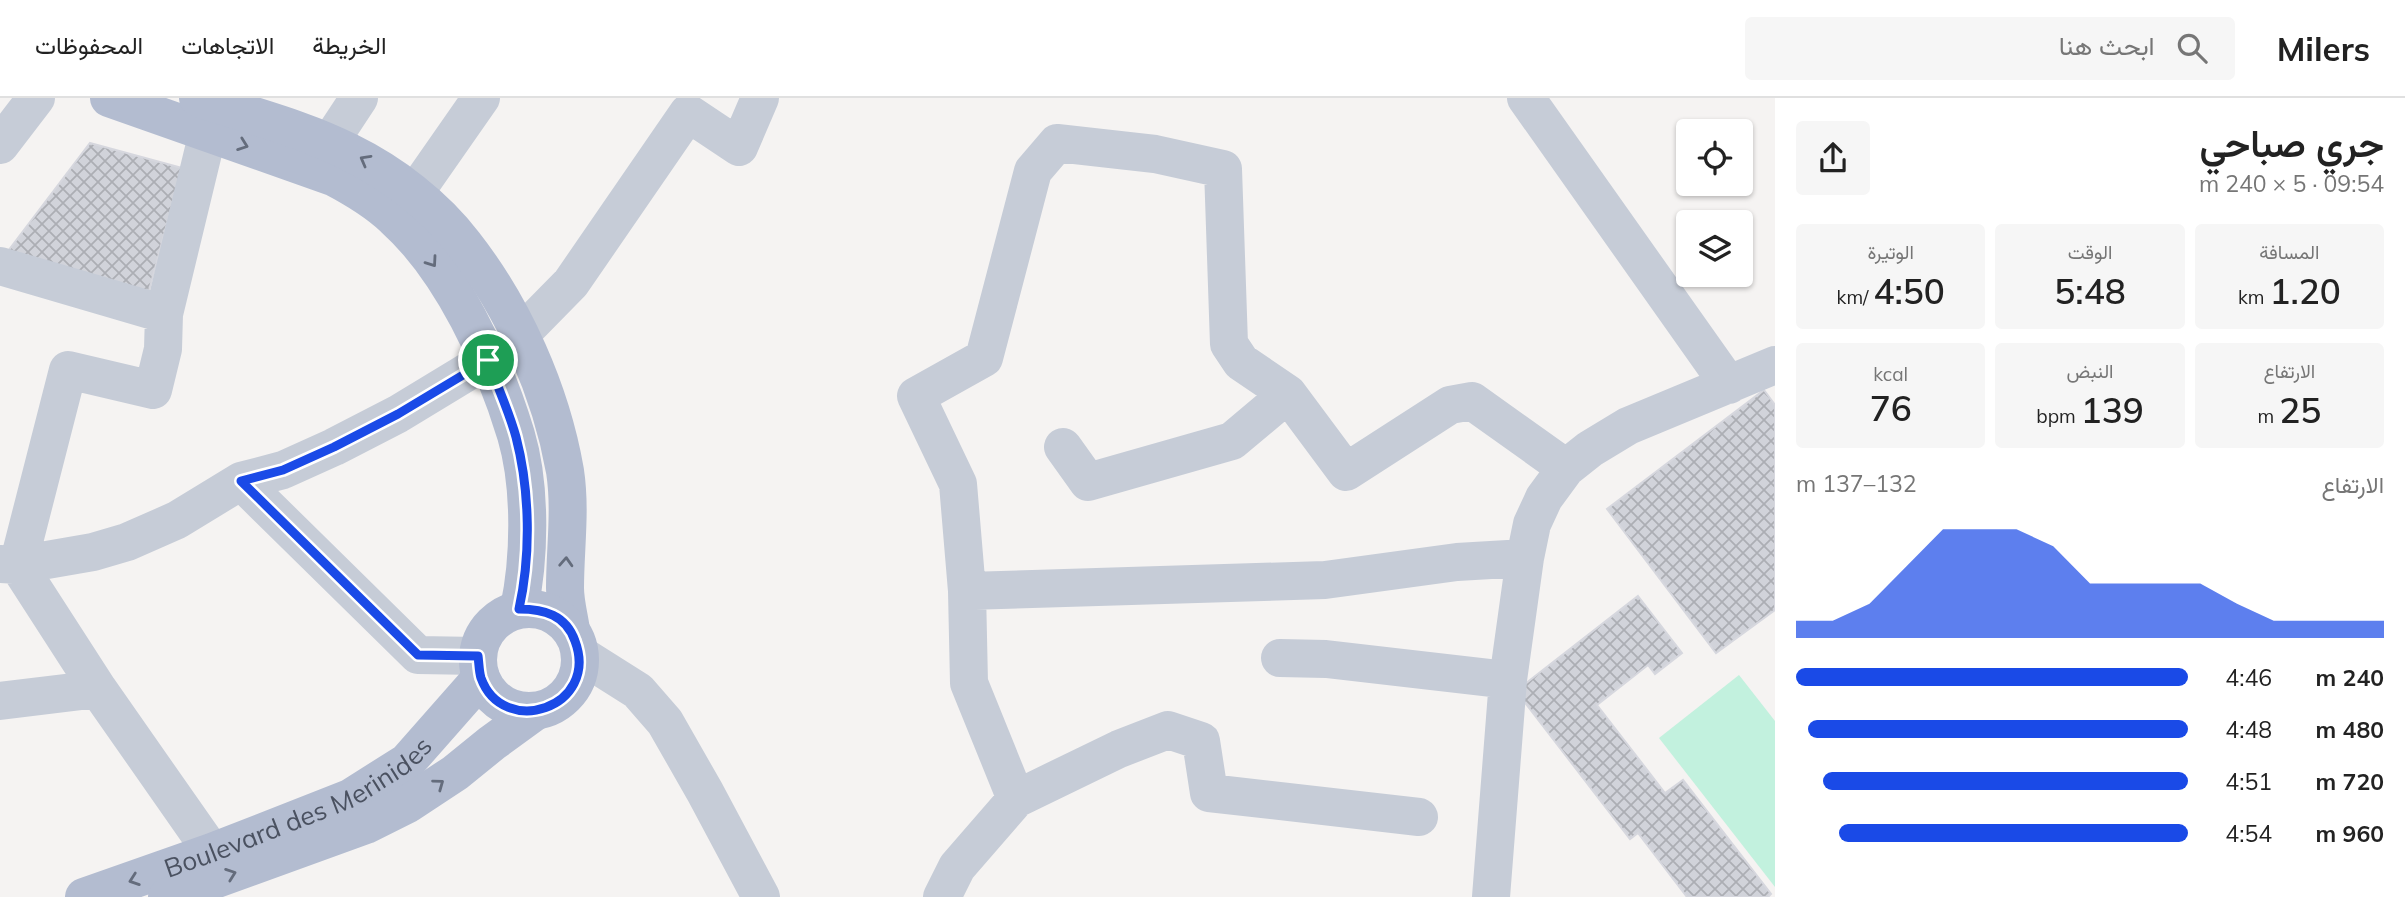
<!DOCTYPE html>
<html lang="ar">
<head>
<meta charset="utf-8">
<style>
  :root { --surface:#fff; --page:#f6f6f6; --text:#222; --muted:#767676; --line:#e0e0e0; --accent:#1a4ae7 }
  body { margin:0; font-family:Mulish,Vazirmatn,sans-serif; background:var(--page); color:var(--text); direction:rtl; height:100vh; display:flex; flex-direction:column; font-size:26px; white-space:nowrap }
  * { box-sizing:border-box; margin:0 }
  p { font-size:23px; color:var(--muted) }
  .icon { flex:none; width:38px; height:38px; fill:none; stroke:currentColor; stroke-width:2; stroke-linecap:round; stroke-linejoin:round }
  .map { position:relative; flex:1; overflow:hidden; direction:ltr }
  .details { display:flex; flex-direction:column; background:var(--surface); width:630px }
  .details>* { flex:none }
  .buttons { position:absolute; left:1676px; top:21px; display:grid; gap:14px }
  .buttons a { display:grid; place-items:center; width:77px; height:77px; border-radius:7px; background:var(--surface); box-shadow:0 2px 5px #0004; font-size:35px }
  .pin { position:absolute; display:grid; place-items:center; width:60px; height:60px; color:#fff; margin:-30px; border:4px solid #fff; border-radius:50%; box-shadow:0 2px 7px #0007 }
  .round { display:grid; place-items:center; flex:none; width:74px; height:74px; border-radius:7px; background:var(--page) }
  .overview { display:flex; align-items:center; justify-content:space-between; height:119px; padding:0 21px }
  h1 { font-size:38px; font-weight:600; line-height:52px }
  .metrics { display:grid; grid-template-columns:repeat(3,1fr); gap:10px; height:119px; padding:7px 21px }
  .metrics div { display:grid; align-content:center; border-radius:7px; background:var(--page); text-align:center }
  .metrics b { font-size:35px; font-weight:600 }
  .metrics small { font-size:19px; font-weight:400 }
  .metrics p { font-size:19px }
  .chart { height:196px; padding:14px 21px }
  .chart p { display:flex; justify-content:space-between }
  .chart svg { width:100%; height:126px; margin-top:7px; fill:var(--accent); opacity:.7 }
  ul { padding:0 21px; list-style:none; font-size:23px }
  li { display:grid; grid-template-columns:112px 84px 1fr; align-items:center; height:52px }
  li i { height:18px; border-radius:9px; background:var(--accent) }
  header { display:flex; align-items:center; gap:42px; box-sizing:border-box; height:98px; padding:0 35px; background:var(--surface); border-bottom:2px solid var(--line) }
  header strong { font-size:33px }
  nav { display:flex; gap:38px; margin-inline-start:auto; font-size:24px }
  .search { width:490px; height:63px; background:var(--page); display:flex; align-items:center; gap:18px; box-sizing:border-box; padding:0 24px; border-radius:7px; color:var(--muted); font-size:26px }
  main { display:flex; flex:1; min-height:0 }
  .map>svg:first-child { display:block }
  .pitch { fill:#c2f1de }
  .building { fill:url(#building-cross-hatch); stroke:#d6d7de; stroke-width:2 }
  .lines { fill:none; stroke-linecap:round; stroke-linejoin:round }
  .minor { stroke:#c6ccd7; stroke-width:38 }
  .major { stroke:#b3bcd0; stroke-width:38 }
  .oneway { stroke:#646c7c }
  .route-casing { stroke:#fff; stroke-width:14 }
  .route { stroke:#1a4ae7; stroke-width:9 }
  .labels { text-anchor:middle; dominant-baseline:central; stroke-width:7; stroke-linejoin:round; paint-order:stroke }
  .street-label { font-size:26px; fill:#4a5160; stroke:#fff }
</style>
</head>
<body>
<header>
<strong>Milers</strong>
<div class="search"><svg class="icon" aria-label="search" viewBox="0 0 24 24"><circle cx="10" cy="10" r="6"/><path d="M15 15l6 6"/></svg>ابحث هنا</div>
<nav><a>الخريطة</a><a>الاتجاهات</a><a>المحفوظات</a></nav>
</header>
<main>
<section class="details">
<div class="overview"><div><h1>جري صباحي</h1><p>09:54 · 5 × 240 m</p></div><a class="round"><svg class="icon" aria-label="share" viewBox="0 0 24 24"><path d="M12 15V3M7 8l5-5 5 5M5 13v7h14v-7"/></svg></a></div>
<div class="metrics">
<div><p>المسافة</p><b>1.20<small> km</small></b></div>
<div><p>الوقت</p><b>5:48</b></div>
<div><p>الوتيرة</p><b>4:50<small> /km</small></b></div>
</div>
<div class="metrics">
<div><p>الارتفاع</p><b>25<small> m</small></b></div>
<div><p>النبض</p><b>139<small> bpm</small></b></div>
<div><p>kcal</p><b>76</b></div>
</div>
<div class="chart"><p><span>الارتفاع</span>132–137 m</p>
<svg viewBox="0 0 160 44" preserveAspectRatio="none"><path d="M0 44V38L10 38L20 32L30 19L40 6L50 6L60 6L70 12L80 25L90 25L100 25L110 25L120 32L130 38L140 38L150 38L160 38V44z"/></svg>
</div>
<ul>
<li><b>240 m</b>4:46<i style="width:100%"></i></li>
<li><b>480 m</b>4:48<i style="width:97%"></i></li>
<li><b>720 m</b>4:51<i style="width:93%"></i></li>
<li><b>960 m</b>4:54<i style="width:89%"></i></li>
</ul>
</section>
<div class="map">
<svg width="1775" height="799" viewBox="0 0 1775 799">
  <defs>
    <pattern id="building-cross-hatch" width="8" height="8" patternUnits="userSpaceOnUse" patternTransform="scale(1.75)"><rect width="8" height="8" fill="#d1d3da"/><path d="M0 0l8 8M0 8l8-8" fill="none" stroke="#acaeb4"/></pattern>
  </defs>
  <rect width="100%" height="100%" fill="#f5f3f2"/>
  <path class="pitch" d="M1739,577L1775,623V789L1659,640Z"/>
  <path class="building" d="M90,45L182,70L147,200L2,161Z
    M1764,292L1775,307V512L1716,555L1607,411Z
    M1638,498L1682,555L1655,576L1648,567L1597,607L1665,695L1683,682L1771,796L1768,799H1687L1638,735L1630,741L1516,593Z"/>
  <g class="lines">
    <path class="minor" d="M1526,0L1729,287
      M330,44L359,0
      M0,47L36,0
      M414,96L481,0
      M0,168L164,216L208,34L221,5
      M519,238L571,185L688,15L739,49L760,0
      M1063,349L1088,384L1232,343L1288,296
      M241,383L418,557L478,558
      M1525,460L1457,464L1325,482L967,493L958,386L916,298L984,260L1033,73L1057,45L1155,56L1223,71L1229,246L1241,264L1288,296L1346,374L1450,307L1472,303L1566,370
      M0,466L18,467L93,454L127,444L177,422L241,383L283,372L334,349L398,316L487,262
      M967,493L969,585L1016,701
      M581,557L638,593L665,624L705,694L761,799
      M1280,560L1326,561L1508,582
      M98,591L18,467L68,272L153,292L163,251L164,216
      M0,603L98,591L212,754
      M942,799L957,769L1016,701L1119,651L1168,632L1201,643L1209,695L1419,719
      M1491,799L1508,582L1525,460L1532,426L1544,400L1566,370L1590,351L1628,328L1775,267"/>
    <g class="major">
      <path d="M109,0L333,79C354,90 376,103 394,120C451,171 494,264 516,337C531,388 530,459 519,511"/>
      <path d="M198,0C248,17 302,30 349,54C392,75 435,108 464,146C514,210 551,293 565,373C571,412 565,451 565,490C565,504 569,518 571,532"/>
      <circle cx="529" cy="562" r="51"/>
      <path id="s1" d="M84,799L212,754L350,700L407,664L481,580"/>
      <path d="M167,799L366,727L408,706L455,675L492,645L536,613"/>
    </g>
  </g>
  <defs><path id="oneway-chevron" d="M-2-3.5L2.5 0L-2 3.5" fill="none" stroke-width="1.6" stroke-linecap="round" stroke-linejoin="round" transform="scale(1.75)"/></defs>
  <g class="oneway">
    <use href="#oneway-chevron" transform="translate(243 47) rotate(20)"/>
    <use href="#oneway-chevron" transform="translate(365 62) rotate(-151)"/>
    <use href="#oneway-chevron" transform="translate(432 164) rotate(55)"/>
    <use href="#oneway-chevron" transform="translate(566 464) rotate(-87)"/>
    <use href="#oneway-chevron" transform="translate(439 686) rotate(-36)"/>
    <use href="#oneway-chevron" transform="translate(231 776) rotate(-20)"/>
    <use href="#oneway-chevron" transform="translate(134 782) rotate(161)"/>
  </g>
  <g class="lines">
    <g class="route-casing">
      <path id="route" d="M488,262C497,288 509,313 516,339C530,393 531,457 519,511C544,511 566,517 575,543C600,610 503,641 481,580C479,574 479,565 478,558L418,557L241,383L283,372L334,349L398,316Z"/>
    </g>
    <use href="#route" class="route"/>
  </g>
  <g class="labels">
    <g class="street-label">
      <text stroke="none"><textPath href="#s1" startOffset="233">Boulevard des Merinides</textPath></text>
    </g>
  </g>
</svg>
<div class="buttons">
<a><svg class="icon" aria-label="locate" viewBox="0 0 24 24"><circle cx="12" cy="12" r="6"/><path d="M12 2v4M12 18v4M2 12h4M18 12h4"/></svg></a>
<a><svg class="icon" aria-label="layers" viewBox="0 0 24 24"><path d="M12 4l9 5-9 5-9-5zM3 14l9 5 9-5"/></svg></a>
</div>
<div class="pin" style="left:488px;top:262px;background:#1e9e55"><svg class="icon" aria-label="arrive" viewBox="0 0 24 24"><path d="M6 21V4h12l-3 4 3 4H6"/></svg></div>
</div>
</main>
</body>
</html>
